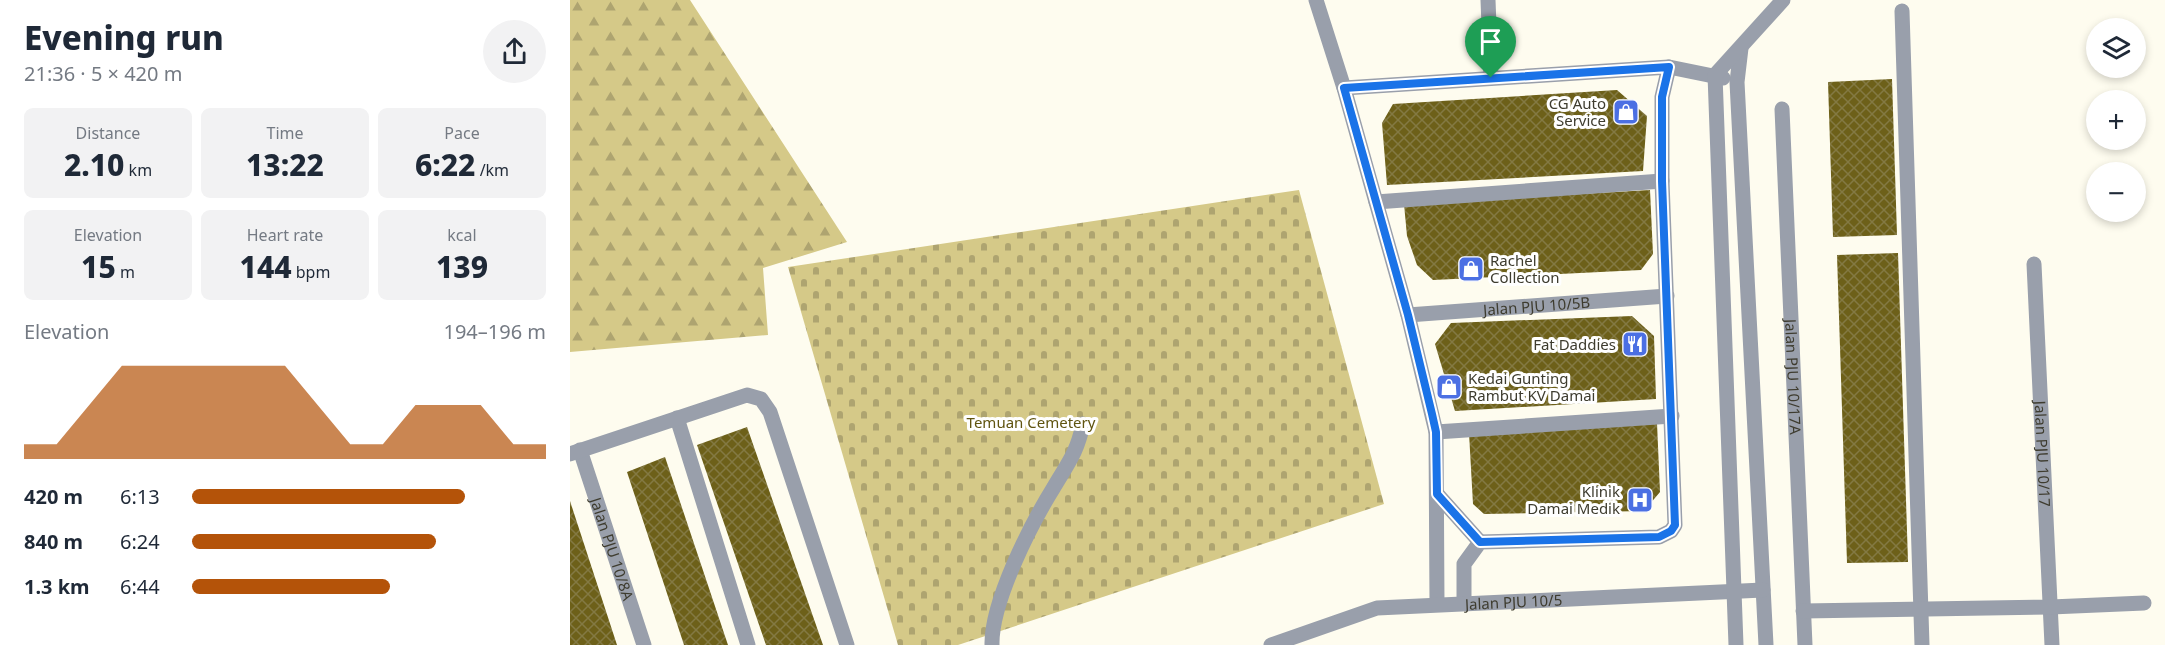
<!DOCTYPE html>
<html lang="en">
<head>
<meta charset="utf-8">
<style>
  :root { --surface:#fff; --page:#f2f2f3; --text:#1f2937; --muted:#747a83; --accent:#b45309 }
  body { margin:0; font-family:"Noto Sans",sans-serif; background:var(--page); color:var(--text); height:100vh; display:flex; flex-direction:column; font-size:22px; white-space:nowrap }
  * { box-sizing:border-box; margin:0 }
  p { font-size:20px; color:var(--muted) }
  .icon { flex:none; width:33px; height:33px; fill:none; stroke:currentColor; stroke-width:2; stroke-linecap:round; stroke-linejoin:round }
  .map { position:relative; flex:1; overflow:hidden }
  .drawer { display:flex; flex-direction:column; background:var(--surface); width:570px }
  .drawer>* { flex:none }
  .tools { position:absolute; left:1516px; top:18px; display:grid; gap:12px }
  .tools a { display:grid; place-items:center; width:60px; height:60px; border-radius:50%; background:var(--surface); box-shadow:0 3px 9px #0003; font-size:30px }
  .pin { position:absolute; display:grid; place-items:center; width:51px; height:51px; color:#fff; margin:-62px -26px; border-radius:50% 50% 50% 0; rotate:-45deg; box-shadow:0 0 6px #0007 }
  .pin .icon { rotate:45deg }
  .round { display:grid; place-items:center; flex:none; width:63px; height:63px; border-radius:32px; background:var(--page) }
  .summary { display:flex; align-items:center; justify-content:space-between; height:102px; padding:0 24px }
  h1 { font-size:33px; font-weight:800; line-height:45px }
  .figures { display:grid; grid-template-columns:repeat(3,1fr); gap:9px; height:102px; padding:6px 24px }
  .figures div { display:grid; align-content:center; border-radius:9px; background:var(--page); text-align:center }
  .figures b { font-size:30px; font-weight:800 }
  .figures small { font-size:16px; font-weight:400 }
  .figures p { font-size:16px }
  .chart { height:168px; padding:12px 24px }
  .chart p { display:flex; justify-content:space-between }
  .chart svg { width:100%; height:108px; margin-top:6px; fill:var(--accent); opacity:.7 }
  ul { padding:0 24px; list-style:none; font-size:20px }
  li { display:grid; grid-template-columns:96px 72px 1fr; align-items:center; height:45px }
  li i { height:15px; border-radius:8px; background:var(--accent) }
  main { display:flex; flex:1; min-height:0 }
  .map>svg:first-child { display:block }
  .forest { fill:url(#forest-firs) }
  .cemetery { fill:url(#cemetery-stones) }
  .building { fill:url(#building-cross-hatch) }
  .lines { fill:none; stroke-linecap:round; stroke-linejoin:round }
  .minor { stroke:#999fab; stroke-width:15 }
  .route-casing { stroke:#fff; stroke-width:12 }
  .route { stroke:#1a73e8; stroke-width:8 }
  .labels { text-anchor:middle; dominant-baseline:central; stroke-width:6; stroke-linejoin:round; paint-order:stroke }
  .poi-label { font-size:15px; fill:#3e3c2f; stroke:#fff; text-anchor:end }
  .street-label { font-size:15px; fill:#3e3c2f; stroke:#fff }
  .park-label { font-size:15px; fill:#605410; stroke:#fff }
</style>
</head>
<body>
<main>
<section class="drawer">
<div class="summary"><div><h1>Evening run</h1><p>21:36 · 5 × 420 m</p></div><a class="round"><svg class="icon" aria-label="share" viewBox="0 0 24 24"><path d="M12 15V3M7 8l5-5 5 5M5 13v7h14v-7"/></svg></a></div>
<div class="figures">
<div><p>Distance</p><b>2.10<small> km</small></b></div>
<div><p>Time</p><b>13:22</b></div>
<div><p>Pace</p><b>6:22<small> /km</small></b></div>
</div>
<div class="figures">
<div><p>Elevation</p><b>15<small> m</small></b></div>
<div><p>Heart rate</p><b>144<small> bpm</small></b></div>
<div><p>kcal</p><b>139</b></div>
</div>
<div class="chart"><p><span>Elevation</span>194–196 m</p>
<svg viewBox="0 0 160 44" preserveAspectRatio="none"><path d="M0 44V38L10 38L20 22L30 6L40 6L50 6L60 6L70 6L80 6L90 22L100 38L110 38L120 22L130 22L140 22L150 38L160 38V44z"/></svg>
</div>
<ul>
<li><b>420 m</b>6:13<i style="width:77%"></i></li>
<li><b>840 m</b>6:24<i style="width:69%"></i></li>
<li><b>1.3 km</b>6:44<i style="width:56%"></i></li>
</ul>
</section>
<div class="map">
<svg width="1595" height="645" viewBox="0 0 1595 645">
  <defs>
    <pattern id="forest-firs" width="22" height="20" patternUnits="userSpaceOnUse" patternTransform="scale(1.5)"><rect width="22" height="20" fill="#d5c988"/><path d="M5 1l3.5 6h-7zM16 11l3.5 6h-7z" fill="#aea470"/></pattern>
    <pattern id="cemetery-stones" width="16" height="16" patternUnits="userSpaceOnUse" patternTransform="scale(1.5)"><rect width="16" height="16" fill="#d5c988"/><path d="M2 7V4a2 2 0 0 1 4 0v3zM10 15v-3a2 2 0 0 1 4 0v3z" fill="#aea470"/></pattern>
    <pattern id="building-cross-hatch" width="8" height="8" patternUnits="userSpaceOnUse" patternTransform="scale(1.5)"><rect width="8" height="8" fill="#6d6019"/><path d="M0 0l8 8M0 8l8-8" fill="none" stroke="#837943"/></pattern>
  </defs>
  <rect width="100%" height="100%" fill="#fefcef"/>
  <path class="forest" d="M0,0H120L277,242L193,268L198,335L0,352Z"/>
  <path class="cemetery" d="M729,190L814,504L388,645H328L218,267Z"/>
  <path class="building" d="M1322,79L1327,235L1263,237L1258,82Z
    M1047,90L1077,116L1073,171L817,185L812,123L823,104Z
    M1080,190L1083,254L1071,270L863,280L847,265L837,236L834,204Z
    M1328,253L1338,562L1277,563L1267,255Z
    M1062,316L1084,336L1086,399L885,411L865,344L881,323Z
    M1087,423L1090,492L1074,511L914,514L903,504L899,433Z
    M177,427L253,645H196L127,445Z
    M95,457L158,645H114L57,472Z
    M0,501L47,645H0Z"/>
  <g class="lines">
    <g class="minor">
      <path d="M746,0L774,88L806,202L838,315L866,432L867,604"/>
      <path d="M918,0L921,78"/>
      <path d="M1332,11L1352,645"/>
      <path d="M1171,48L1167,82L1196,645"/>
      <path d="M774,88L1099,67L1153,78"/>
      <path id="s1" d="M1212,109L1235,645"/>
      <path d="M806,202L1092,181"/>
      <path id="s2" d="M1464,264L1482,645"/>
      <path id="s3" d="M838,315L1097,296"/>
      <path d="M107,418L178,645"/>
      <path d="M866,432L1102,416"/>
      <path id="s4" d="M10,450L74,645"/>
      <path d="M0,454L177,395L191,399L200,412L277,645"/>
      <path d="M867,494L910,542"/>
      <path d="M894,603V564L910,542L1089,537L1101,531L1105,525L1092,181V97L1099,67"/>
      <path d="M1233,611L1481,607L1574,603"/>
      <path d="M422,645C421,602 461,524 484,487C498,463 507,453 513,424"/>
      <path id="s5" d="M701,645L807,608L1193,590"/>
      <path d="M1166,645L1145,75L1213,0"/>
    </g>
  </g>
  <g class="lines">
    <g class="route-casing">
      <path id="route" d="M1099,67L1092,97V181L1105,525L1101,531L1089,537L910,542L867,494L866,432L862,414L838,315L774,88Z"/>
    </g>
    <use href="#route" class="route"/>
  </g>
  <defs>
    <g id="shop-square" transform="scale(1.35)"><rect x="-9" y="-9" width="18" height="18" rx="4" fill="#4b6fe3" stroke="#fff"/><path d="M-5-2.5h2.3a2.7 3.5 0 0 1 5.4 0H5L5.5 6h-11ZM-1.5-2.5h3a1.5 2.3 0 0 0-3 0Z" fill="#fff"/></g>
    <g id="restaurant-square" transform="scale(1.35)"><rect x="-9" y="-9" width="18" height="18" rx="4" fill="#4b6fe3" stroke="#fff"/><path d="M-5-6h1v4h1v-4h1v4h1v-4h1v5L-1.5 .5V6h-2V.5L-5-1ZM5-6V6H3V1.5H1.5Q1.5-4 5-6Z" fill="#fff"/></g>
    <g id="hospital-square" transform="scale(1.35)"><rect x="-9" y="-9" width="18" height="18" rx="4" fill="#4b6fe3" stroke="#fff"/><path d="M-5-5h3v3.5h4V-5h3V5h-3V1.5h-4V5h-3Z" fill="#fff"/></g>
  </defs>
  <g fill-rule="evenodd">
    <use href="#shop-square" x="1056" y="112"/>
    <use href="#shop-square" x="901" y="269"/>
    <use href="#restaurant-square" x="1065" y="344"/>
    <use href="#shop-square" x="879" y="387"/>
    <use href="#hospital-square" x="1070" y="500"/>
  </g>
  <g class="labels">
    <g class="poi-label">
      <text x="1036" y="103">CG Auto<tspan x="1036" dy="17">Service</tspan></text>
      <text x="920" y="260" text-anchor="start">Rachel<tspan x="920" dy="17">Collection</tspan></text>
      <text x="1046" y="344">Fat Daddies</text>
      <text x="898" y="378" text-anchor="start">Kedai Gunting<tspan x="898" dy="17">Rambut KV Damai</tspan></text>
      <text x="1050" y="491">Klinik<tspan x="1050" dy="17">Damai Medik</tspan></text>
    </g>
    <g class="street-label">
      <text stroke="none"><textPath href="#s3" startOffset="129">Jalan PJU 10/5B</textPath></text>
      <text stroke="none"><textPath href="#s1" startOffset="268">Jalan PJU 10/17A</textPath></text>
      <text stroke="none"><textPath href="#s2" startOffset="190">Jalan PJU 10/17</textPath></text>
      <text stroke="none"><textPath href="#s4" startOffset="104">Jalan PJU 10/8A</textPath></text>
      <text stroke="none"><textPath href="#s5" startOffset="249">Jalan PJU 10/5</textPath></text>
    </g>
    <g class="park-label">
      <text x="461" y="422">Temuan Cemetery</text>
    </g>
  </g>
</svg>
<div class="tools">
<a><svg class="icon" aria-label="layers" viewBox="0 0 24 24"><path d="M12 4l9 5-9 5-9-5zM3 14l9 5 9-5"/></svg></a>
<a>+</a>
<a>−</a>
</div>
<div class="pin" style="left:921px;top:78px;background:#1e9e55"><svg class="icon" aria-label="arrive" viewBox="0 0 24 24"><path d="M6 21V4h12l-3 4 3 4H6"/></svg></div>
</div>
</main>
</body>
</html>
